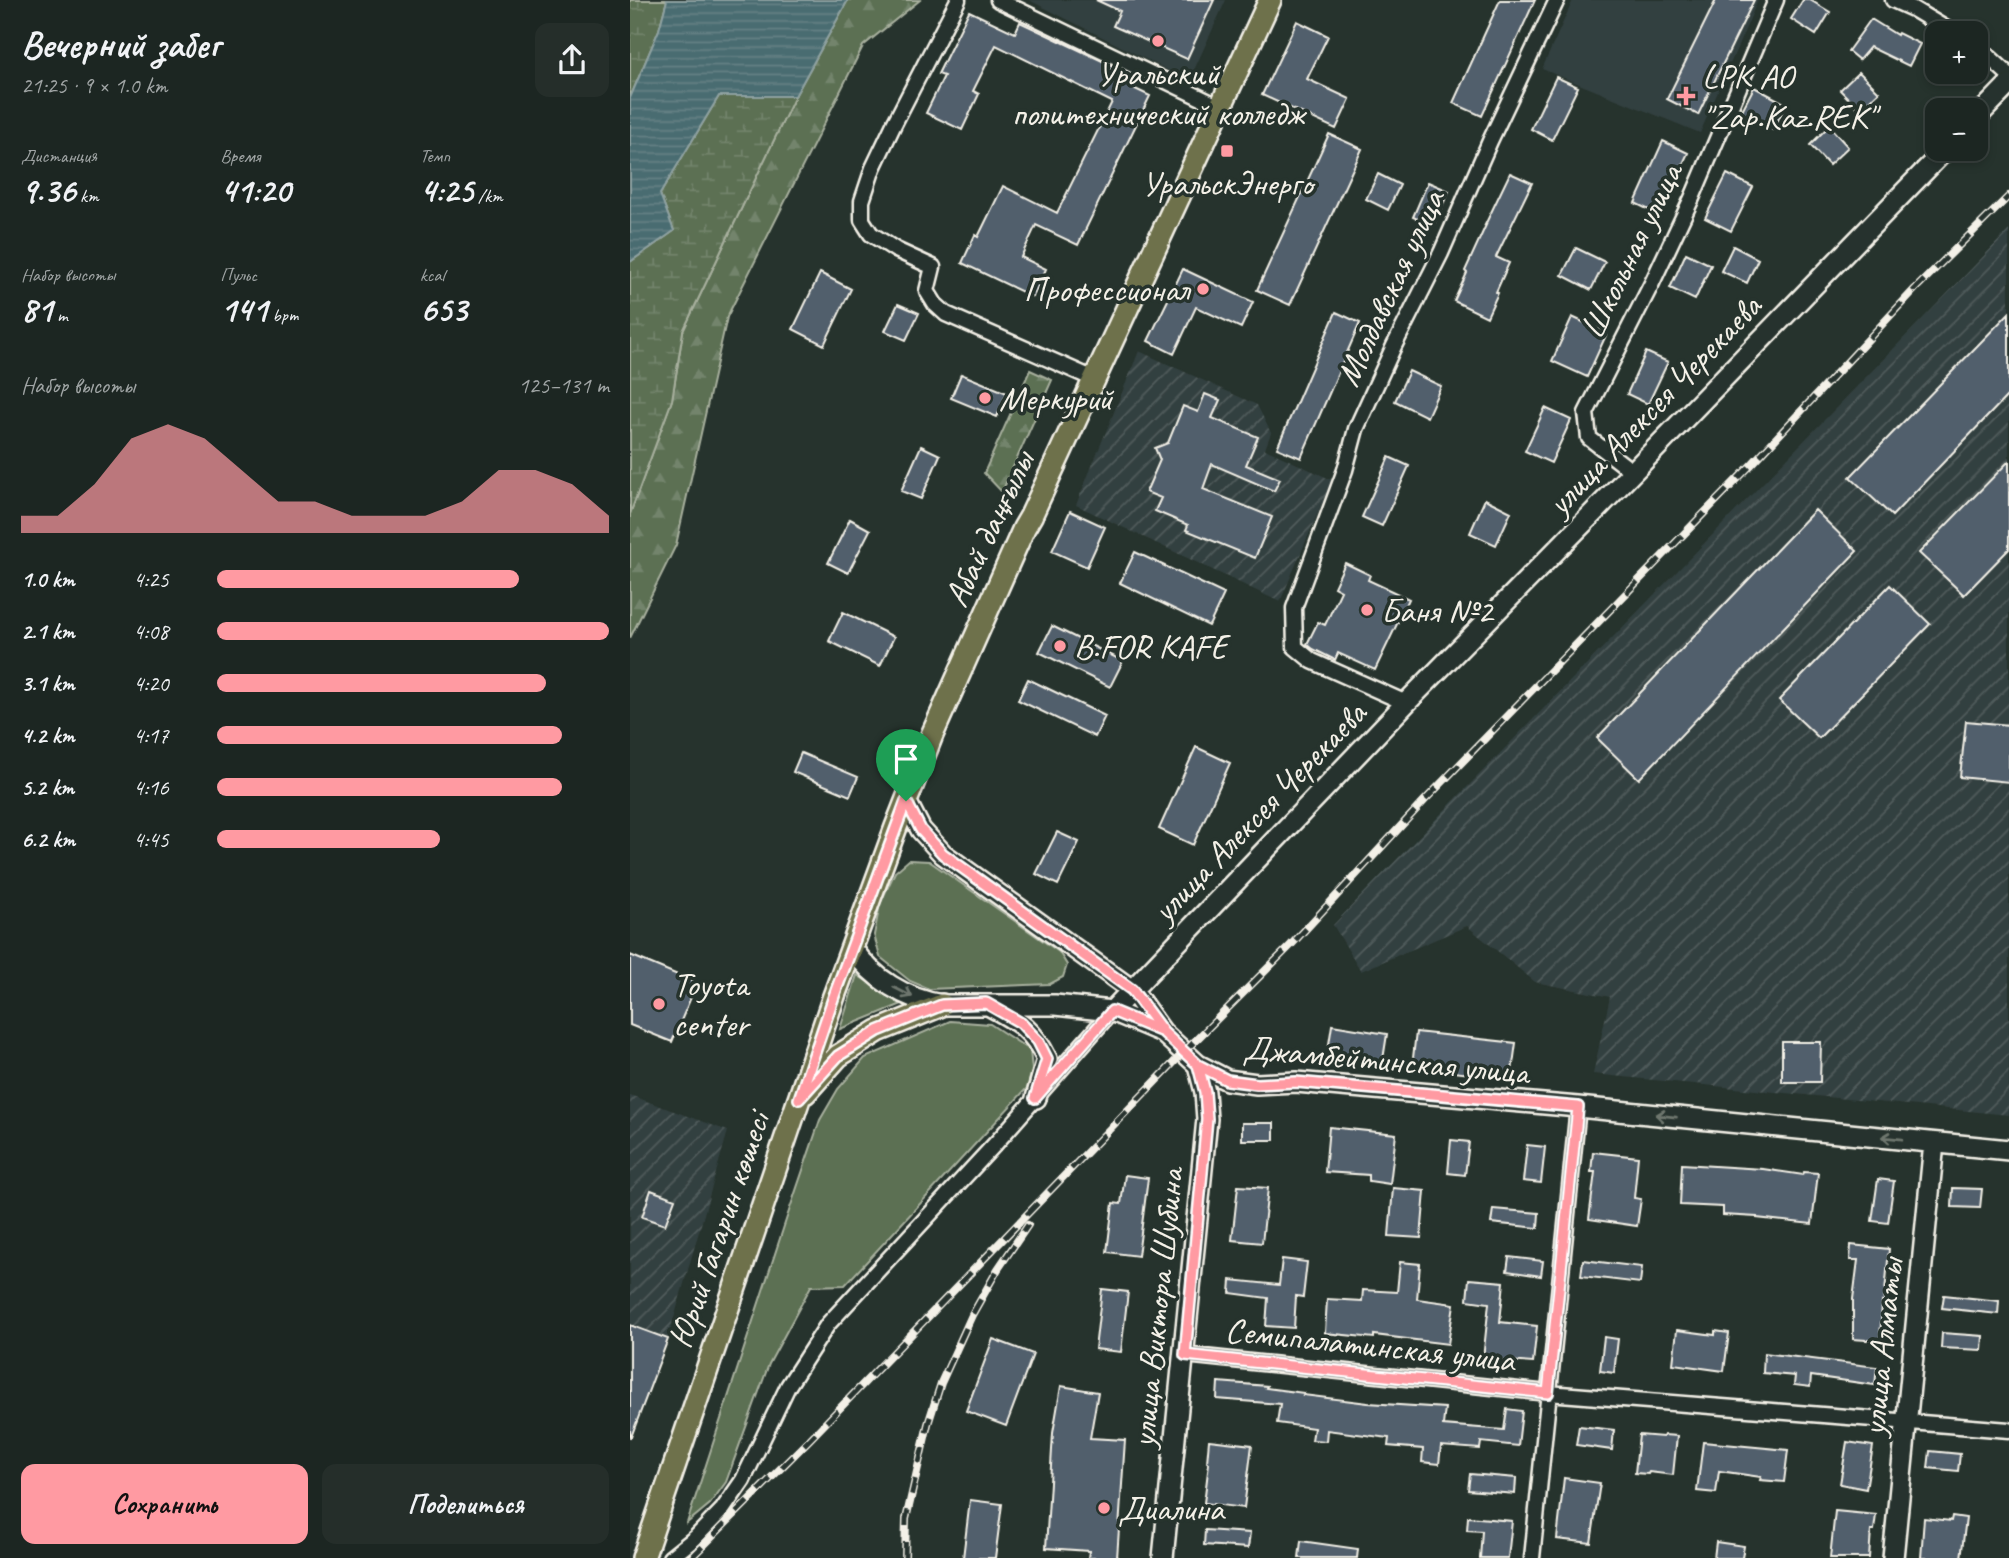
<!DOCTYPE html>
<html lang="ru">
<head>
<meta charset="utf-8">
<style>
  :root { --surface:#1c2622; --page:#252e2a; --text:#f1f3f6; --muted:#a0a5a5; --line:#3a4340; --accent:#ff9aa2 }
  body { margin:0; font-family:Caveat,sans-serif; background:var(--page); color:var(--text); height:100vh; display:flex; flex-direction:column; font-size:26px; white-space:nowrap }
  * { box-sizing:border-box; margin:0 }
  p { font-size:23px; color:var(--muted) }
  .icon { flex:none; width:38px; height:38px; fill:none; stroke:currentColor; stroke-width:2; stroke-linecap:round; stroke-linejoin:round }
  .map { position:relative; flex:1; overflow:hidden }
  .sheet { display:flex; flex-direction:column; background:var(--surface); width:630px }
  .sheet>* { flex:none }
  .tools { position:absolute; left:1295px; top:21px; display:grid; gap:14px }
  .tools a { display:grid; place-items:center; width:63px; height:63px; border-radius:14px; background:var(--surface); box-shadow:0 4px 10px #0003,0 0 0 2px var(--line); font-size:35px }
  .pin { position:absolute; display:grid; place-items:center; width:60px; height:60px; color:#fff; margin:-72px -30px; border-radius:50% 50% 50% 0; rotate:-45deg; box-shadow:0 0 7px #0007 }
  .pin .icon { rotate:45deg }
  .round { display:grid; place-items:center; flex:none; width:74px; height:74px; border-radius:14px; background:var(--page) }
  .overview { display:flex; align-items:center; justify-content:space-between; height:119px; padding:0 21px }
  h1 { font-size:38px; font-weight:700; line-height:52px }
  .metrics { display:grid; grid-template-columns:repeat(3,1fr); gap:10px; height:119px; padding:7px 21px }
  .metrics div { display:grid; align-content:center }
  .metrics b { font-size:35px; font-weight:700 }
  .metrics small { font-size:19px; font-weight:400 }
  .metrics p { font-size:19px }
  .chart { height:196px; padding:14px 21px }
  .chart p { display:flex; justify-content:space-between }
  .chart svg { width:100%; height:126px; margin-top:7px; fill:var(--accent); opacity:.7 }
  .primary-button { display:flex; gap:14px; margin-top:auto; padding:14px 21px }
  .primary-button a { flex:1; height:80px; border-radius:14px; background:var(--accent); color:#111; font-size:28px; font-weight:700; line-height:80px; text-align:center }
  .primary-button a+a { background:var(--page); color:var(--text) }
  ul { padding:0 21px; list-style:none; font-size:23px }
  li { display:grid; grid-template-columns:112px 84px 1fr; align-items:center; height:52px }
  li i { height:18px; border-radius:9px; background:var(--accent) }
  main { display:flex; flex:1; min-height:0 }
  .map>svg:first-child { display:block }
  .built { fill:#334040 }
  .industrial { fill:url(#industrial-furrows) }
  .grass { fill:#5b6f53; stroke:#a8b09e; stroke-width:2 }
  .forest { fill:url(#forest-firs); stroke:#a8b09e; stroke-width:2 }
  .wetland { fill:url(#wetland-marsh); stroke:#a8b09e; stroke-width:2 }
  .water { fill:url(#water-rules); stroke:#8ea1a1; stroke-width:2 }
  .building { fill:#515f6c; stroke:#f4f1e8; stroke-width:2 }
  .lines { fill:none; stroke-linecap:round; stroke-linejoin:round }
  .street-casing { stroke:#f4f1e8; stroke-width:19 }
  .secondary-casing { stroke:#f4f1e8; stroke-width:24 }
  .primary-casing { stroke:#f4f1e8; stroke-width:26 }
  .street { stroke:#26332d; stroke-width:14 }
  .secondary { stroke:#26332d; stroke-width:19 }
  .primary { stroke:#6e714b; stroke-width:21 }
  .rail-casing { stroke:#f4f1e8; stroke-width:8 }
  .rail { stroke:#26332d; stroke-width:5; stroke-dasharray:16; stroke-linecap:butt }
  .oneway { stroke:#6e766e }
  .route-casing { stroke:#fff; stroke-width:14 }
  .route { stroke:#ff9aa2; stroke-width:9 }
  .poi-dot { fill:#ff9aa2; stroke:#26332d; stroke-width:2.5 }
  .labels { text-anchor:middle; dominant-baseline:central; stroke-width:7; stroke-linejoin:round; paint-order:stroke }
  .poi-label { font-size:35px; fill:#f4f1e8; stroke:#26332d; text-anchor:start }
  .street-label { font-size:35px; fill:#f4f1e8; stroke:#26332d }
</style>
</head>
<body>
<main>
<section class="sheet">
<div class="overview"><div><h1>Вечерний забег</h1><p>21:25 · 9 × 1.0 km</p></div><a class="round"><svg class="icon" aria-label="share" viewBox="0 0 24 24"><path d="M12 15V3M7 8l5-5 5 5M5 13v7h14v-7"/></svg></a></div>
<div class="metrics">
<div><p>Дистанция</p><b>9.36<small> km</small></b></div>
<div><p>Время</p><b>41:20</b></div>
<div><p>Темп</p><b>4:25<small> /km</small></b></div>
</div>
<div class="metrics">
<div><p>Набор высоты</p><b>81<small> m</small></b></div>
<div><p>Пульс</p><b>141<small> bpm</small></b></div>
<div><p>kcal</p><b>653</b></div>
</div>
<div class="chart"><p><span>Набор высоты</span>125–131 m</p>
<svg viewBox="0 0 160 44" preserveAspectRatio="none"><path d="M0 44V38L10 38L20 27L30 11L40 6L50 11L60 22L70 33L80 33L90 38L100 38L110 38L120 33L130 22L140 22L150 27L160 38V44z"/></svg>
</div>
<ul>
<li><b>1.0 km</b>4:25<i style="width:77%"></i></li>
<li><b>2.1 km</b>4:08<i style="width:100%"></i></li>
<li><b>3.1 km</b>4:20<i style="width:84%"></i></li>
<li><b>4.2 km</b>4:17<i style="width:88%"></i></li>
<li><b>5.2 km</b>4:16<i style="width:88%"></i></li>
<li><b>6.2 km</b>4:45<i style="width:57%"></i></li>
</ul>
<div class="primary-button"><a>Сохранить</a><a>Поделиться</a></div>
</section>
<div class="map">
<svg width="1379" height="1558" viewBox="0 0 1379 1558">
  <defs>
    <pattern id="industrial-furrows" width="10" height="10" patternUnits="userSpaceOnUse" patternTransform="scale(1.75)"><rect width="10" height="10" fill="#334040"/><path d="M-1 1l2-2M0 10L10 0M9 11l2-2" fill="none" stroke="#515c5c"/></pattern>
    <pattern id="forest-firs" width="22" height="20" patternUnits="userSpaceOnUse" patternTransform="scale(1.75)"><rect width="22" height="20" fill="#5b6f53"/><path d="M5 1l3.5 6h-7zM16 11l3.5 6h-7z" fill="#73846c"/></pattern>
    <pattern id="wetland-marsh" width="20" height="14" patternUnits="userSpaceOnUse" patternTransform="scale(1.75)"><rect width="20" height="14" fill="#5b6f53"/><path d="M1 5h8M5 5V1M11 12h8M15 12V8" fill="none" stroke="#73846c"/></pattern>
    <pattern id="water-rules" width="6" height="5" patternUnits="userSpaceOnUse" patternTransform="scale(1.75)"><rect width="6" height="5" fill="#4a6c71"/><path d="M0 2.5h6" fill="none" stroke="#658185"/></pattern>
  </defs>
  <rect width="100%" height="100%" fill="#26332d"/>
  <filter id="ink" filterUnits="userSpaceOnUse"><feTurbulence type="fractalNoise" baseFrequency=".0143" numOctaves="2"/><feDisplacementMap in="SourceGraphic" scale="14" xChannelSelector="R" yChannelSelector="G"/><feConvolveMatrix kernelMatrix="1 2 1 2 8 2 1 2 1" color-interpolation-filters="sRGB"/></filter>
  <g filter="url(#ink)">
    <path class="built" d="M399,0H596L559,81Z
      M943,0H1128L1070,133L912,69Z"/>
    <path class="industrial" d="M1379,230V1115L963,1074L980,997L905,982L837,926L731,971L703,925Z
      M509,351L627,405L641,433L635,449L702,480L650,602L446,505Z
      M0,1095L98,1131L38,1339L0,1440Z"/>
    <path class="grass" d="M279,860L299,861L429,952L437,965L433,977L420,984L299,989L280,981L250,957L244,935L250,904L265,872Z
      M227,975L272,1004L210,1029Z
      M320,1021L360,1024L400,1050L402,1070L397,1088L215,1285L181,1286L139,1364L96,1482L80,1504L57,1523L156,1220L190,1120L208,1089L235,1058Z"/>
    <path class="forest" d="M218,0H290L233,46L97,317L46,545L0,638V514L42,400L53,331L165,96Z
      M400,370L422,380L372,492L354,473Z"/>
    <path class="wetland" d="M0,0H37L29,30L0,98Z
      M89,96H165L53,331L42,400L0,514V262L44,231L30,194Z"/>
    <path class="water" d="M37,0H218L165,96H89L30,194L44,231L0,262V98L29,30Z"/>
    <path class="building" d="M466,0H584L557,59L483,26L490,11Z
      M870,0H905L852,116L823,103Z
      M1086,0H1124L1068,115L1037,99Z
      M1173,0H1180L1200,12L1186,35L1161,19Z
      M339,11L385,33L390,22L483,66L478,76L520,96L448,245L406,225L391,257L416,269L403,297L332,263L345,235L348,237L373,186L427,213L482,102L366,45L343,91L349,94L332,130L296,113L314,76L308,74Z
      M1241,19L1267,35L1268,33L1290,44L1279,66L1240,47L1229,60L1218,51Z
      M667,21L698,36L677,79L720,99L706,129L632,95Z
      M1229,72L1249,92L1230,110L1210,90Z
      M926,77L948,87L922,140L901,129Z
      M1124,87L1156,104L1143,130L1110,114Z
      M1199,126L1218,147L1199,165L1180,145Z
      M699,134L732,149L660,305L627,290Z
      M1033,141L1058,153L1029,215L1005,203Z
      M880,173L902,183L866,257L879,263L866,292L868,293L857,317L824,301L837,273L835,271L856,225H855Z
      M748,174L770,185L758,210L736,199Z
      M1097,174L1123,187L1101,231L1075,218Z
      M798,182L819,191L803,226L783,217Z
      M1103,246L1128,259L1117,283L1091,271Z
      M946,248L975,262L961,290L932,275Z
      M1056,253L1081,265L1065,300L1040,288Z
      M553,269L623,302L611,328L566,307L544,354L518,341Z
      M190,273L221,289L194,345L163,329Z
      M268,304L289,313L276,340L255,331Z
      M706,312L730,323L671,458L647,448Z
      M1379,313V394L1262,516L1220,477Z
      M942,317L977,333L957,377L922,361Z
      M1016,352L1038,362L1018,404L997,394Z
      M779,371L811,386L797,417L765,401Z
      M331,374L377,393L367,417L321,398Z
      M575,394L590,400L582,418L628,437L616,465L650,479L644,491L582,464L573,489L642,517L625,558L556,530L558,525L525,511L531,498L516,492L530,460L525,448L538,443L553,406L568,412Z
      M915,408L941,420L921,463L895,451Z
      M291,446L310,455L291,499L271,491Z
      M759,457L779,466L752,526L732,517Z
      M1379,461V549L1334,595L1289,553Z
      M855,499L881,512L866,545L840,533Z
      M1185,510L1227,551L1009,779L967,738Z
      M440,511L475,527L457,567L422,551Z
      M220,519L240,530L218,573L198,563Z
      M505,552L594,594L579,626L490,583Z
      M715,563L740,575L738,580L779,599L745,670L708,653L705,660L683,649L677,644L688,622L695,625L711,591L704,587Z
      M1260,585L1300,624L1189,738L1149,700Z
      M213,612L264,637L250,666L199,641Z
      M422,626L493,661L480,687L409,652Z
      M398,679L475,716L465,737L388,700Z
      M1336,721L1379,725V782L1330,777Z
      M566,747L600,763L563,845L529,829Z
      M171,753L228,777L220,796L163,772Z
      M427,832L449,842L428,885L406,874Z
      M0,955L67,983L42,1042L0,1025Z
      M702,1025L757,1034L752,1066L697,1057Z
      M786,1032L886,1043L881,1079L782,1067Z
      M1152,1042H1191L1190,1082H1152Z
      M612,1123H644V1140H612Z
      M699,1127L766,1134L760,1184L739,1181V1175L695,1172Z
      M821,1140L839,1142L835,1175L818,1173Z
      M897,1145L915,1147L911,1183L893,1181Z
      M963,1152L1008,1157L1004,1198L1011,1199L1007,1226L959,1219L965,1172H961Z
      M1052,1164L1133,1169L1173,1175L1174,1172L1188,1173L1182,1224L1127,1218V1217L1093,1215V1207L1050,1205Z
      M495,1175L518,1178L508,1256L477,1252L483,1203L491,1204Z
      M1248,1179L1264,1181L1258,1223L1242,1221Z
      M608,1186L638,1188L632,1243L602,1240Z
      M763,1188L795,1191L791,1238L759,1236Z
      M1323,1188L1352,1189L1350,1208L1322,1207Z
      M21,1190L45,1199L35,1225L12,1217Z
      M863,1209L909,1213L908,1228L861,1223Z
      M1221,1245L1259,1249L1254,1303L1252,1302L1250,1341L1223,1339V1299L1228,1260H1220Z
      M879,1257L913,1261L911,1276L877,1271Z
      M652,1259L677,1262L673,1297L666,1296L664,1328L636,1326L638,1298L600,1293L601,1280L649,1285Z
      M953,1260L1012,1267L1010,1283L951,1276Z
      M770,1262L790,1264L787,1299L824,1304L818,1344L744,1335V1338L695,1333L697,1299L732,1301L733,1290L767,1292Z
      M839,1279L874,1282L870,1322L907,1326L903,1363L853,1359L859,1303L837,1300Z
      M472,1289L498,1292L491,1352L465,1349Z
      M1314,1295L1369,1301L1368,1314L1312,1308Z
      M0,1325L38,1339L1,1437H0Z
      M1047,1330L1085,1335V1331L1099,1333L1094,1371L1043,1364Z
      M1312,1333L1353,1336L1352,1350L1311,1348Z
      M974,1337L988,1339L984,1373L970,1371Z
      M363,1339L403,1354L376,1426L336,1411Z
      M1134,1353L1247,1367L1245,1385L1181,1376L1180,1387L1164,1385L1165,1376L1133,1373Z
      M588,1382L637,1386L636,1388L674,1393L673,1395L738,1403L815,1408L813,1425L874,1430L877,1409L892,1411L888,1446L851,1442L850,1449L811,1446L809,1464L792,1462L793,1449L758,1446L759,1438L697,1430L696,1441L682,1440L684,1428L647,1423L650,1404L587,1399Z
      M431,1386L468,1392L460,1438L495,1440L487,1558H458L459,1551L416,1548L423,1433Z
      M949,1426L984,1430L982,1450L946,1445Z
      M1009,1435L1033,1437L1034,1435L1047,1436L1043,1475L1019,1472L1018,1474L1005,1473Z
      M579,1440L622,1445L614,1508L574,1503L579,1463L577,1462Z
      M1073,1442L1158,1450L1154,1482L1130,1480L1131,1477L1089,1471L1086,1493L1067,1491Z
      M1217,1442L1243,1446L1236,1489L1210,1484Z
      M1300,1451L1330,1454L1328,1471L1298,1468Z
      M840,1474L886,1478L885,1494L838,1490Z
      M934,1478L970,1483L961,1543L927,1539Z
      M340,1500L372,1504L365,1558H333Z
      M1205,1511L1246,1515L1244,1530H1241L1239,1558H1200Z
      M1322,1516L1336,1518L1331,1558H1291L1294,1518L1321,1521Z
      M838,1517L882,1521L878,1558H850L852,1531L837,1530Z
      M575,1530L620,1533L618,1548L574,1545Z
      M671,1541L728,1549L727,1558H669Z
      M1086,1542L1114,1546L1112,1558H1084Z"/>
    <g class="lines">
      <g class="street-casing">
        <path id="street" d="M328,0L264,124L243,168L232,201V220L241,234L266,250L303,267L297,291L305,304L316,314L464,379
          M368,0L590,107
          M1263,0L1283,9L1323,33
          M1346,47L1355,53L1379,75
          M1003,472L959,438L956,413L1022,283L1062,198L1146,0
          M776,703L682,661L665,647L664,608L715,470L726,429L764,346L811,253L860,141L927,0
          M555,1355L918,1393L1379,1430
          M40,1558L65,1538L93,1509L113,1480L158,1386L198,1324L366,1143L482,1011
          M902,1558L948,1107"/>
      </g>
      <g class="secondary-casing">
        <path id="secondary" d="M1346,118L1379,84
          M276,801L291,830L313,854L502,990L532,1032L568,1065L597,1080L627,1084L666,1082L948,1107L1379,1150
          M222,948C243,979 275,999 312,1005H425L482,1011L532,1032
          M360,1006C389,1022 402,1028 417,1059L406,1098
          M482,1011L776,703L966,510L1316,149
          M533,1558L577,1119L575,1092L568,1065
          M1263,1558L1304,1143"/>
      </g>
      <g class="primary-casing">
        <path id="primary" d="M175,1093L208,1056L248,1031L312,1005
          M13,1558L204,996L266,827L302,735L394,528L401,516L640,0"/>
      </g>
      <use href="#street" class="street"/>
      <use href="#secondary" class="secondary"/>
      <use href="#primary" class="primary"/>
      <g class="rail-casing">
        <path id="rail" d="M61,1558L180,1439L554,1052L661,945L795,800L1123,463L1285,289L1379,196
          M275,1558L276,1519L298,1424L311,1383L342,1315L368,1269L398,1225"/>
      </g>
      <use href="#rail" class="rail"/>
    </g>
    <defs><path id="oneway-shaft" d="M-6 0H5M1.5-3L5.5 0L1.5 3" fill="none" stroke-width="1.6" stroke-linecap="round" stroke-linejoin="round" transform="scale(1.75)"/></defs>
    <g class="oneway">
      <use href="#oneway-shaft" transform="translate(273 992) rotate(27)"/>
      <use href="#oneway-shaft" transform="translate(1036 1116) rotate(-174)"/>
      <use href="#oneway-shaft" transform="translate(1262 1138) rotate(-174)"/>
    </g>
  </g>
  <g class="lines" filter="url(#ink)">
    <g class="route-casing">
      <path id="route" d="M276,801L204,996L169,1099L208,1056L248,1031L312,1005L356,1003L391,1023L408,1041L417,1059L405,1098L482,1011L533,1032L568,1065L597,1080L627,1084L666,1082L948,1107L918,1393L555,1355L577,1119L575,1092L568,1065L533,1032L502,990L313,854L291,830L276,801"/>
    </g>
    <use href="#route" class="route"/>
  </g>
  <g class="poi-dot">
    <circle cx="528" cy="41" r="7"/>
    <path d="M1052.5 85.5h7v7h7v7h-7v7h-7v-7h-7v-7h7z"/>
    <rect x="590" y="144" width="14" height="14" rx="3.5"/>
    <circle cx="573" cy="289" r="7"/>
    <circle cx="355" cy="398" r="7"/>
    <circle cx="737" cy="610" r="7"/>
    <circle cx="430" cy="646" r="7"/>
    <circle cx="29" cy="1004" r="7"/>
    <circle cx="474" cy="1508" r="7"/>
  </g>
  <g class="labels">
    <g class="poi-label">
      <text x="528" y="73" text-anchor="middle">Уральский<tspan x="528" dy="40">политехнический колледж</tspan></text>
      <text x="1072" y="76">LPK AO<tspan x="1072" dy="40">"Zap.Kaz.REK"</tspan></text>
      <text x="597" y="183" text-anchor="middle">УральскЭнерго</text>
      <text x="559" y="289" text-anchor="end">Профессионал</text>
      <text x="369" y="398">Меркурий</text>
      <text x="751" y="610">Баня №2</text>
      <text x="444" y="646">B.FOR KAFE</text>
      <text x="43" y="984">Toyota<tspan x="43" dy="40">center</tspan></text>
      <text x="488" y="1508">Диалина</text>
    </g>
    <g class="street-label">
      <text transform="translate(1001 251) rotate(-64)">Школьная улица</text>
      <text transform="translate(760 288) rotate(-65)">Молдавская улица</text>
      <text transform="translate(1024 405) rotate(-46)">улица Алексея Черекаева</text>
      <text transform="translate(359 529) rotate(-65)">Абай даңғылы</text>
      <text transform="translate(629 812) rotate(-46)">улица Алексея Черекаева</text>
      <text transform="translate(756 1060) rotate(5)">Джамбейтинская улица</text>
      <text transform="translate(89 1230) rotate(-71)">Юрий Гагарин көшесі</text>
      <text transform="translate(527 1308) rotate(-84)">улица Виктора Шубина</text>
      <text transform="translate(740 1345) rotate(6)">Семипалатинская улица</text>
      <text transform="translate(1252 1347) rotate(-84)">улица Алматы</text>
    </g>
  </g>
</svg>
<div class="tools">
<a>+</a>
<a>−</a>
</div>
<div class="pin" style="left:276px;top:801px;background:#1e9e55"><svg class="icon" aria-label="arrive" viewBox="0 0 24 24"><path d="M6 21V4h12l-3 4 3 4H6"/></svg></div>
</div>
</main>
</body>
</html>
